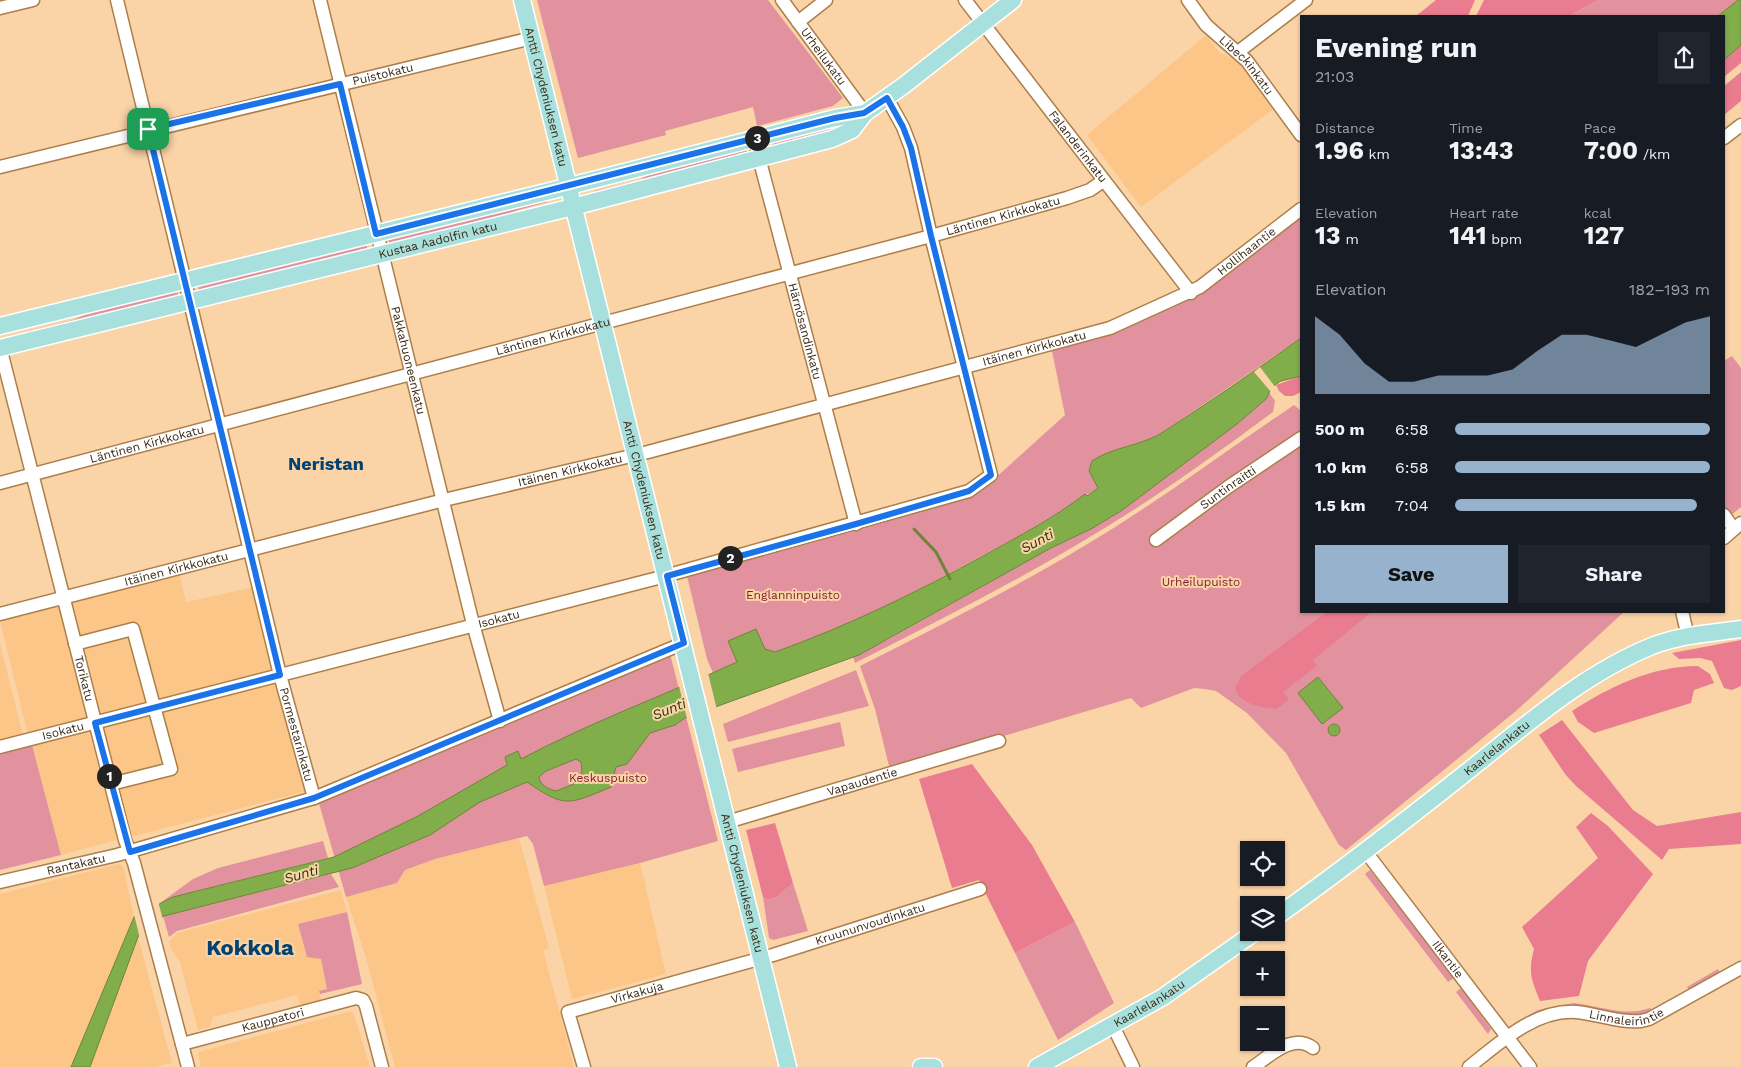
<!DOCTYPE html>
<html lang="en">
<head>
<meta charset="utf-8">
<style>
  :root { --surface:#171b24; --page:#20242c; --text:#f1f3f6; --muted:#9ea1a6; --accent:#96b2cd }
  body { margin:0; font-family:"Work Sans",sans-serif; background:var(--page); color:var(--text); height:100vh; display:flex; flex-direction:column; font-size:19px; white-space:nowrap }
  * { box-sizing:border-box; margin:0 }
  p { font-size:16px; color:var(--muted) }
  .icon { flex:none; width:28px; height:28px; fill:none; stroke:currentColor; stroke-width:2; stroke-linecap:round; stroke-linejoin:round }
  .map { position:relative; flex:1; overflow:hidden }
  .sheet { position:absolute; left:1300px; top:15px; width:425px; height:598px; display:flex; flex-direction:column; background:var(--surface); border-radius:0px; box-shadow:0 1px 4px #0004 }
  .sheet>* { flex:none }
  .buttons { position:absolute; left:1240px; top:841px; display:grid; gap:10px }
  .buttons a { display:grid; place-items:center; width:45px; height:45px; border-radius:0px; background:var(--surface); box-shadow:0 1px 4px #0004; font-size:25px }
  .pin { position:absolute; display:grid; place-items:center; width:42px; height:42px; color:#fff; margin:-21px; border-radius:10px; box-shadow:0 2px 8px #0006 }
  .km { position:absolute; width:25px; height:25px; margin:-12px; border-radius:50%; background:#222; color:#fff; font-size:14px; line-height:25px; text-align:center }
  .round { display:grid; place-items:center; flex:none; width:52px; height:52px; border-radius:0px; background:var(--page) }
  .overview { display:flex; align-items:center; justify-content:space-between; height:85px; padding:0 15px }
  h1 { font-size:28px; font-weight:700; line-height:38px }
  .figures { display:grid; grid-template-columns:repeat(3,1fr); gap:8px; height:85px; padding:5px 15px }
  .figures div { display:grid; align-content:center }
  .figures b { font-size:25px; font-weight:700 }
  .figures small { font-size:14px; font-weight:400 }
  .figures p { font-size:14px }
  .chart { height:140px; padding:10px 15px }
  .chart p { display:flex; justify-content:space-between }
  .chart svg { width:100%; height:90px; margin-top:5px; fill:var(--accent); opacity:.7 }
  .primary-button { display:flex; gap:10px; margin-top:auto; padding:10px 15px }
  .primary-button a { flex:1; height:58px; border-radius:0px; background:var(--accent); color:#111; font-size:20px; font-weight:700; line-height:58px; text-align:center }
  .primary-button a+a { background:var(--page); color:var(--text) }
  ul { padding:0 15px; list-style:none; font-size:16px }
  li { display:grid; grid-template-columns:80px 60px 1fr; align-items:center; height:38px }
  li i { height:12px; border-radius:6px; background:var(--accent) }
  .map>svg:first-child { display:block }
  .built { fill:#fcc688 }
  .green { fill:#e2929e }
  .forest { fill:#ea7c90 }
  .water { fill:#81ad4a; stroke:#6c853a; fill-rule:evenodd }
  .pier { fill:#fad3a7 }
  .lines { fill:none; stroke-linecap:round; stroke-linejoin:round }
  .stream { stroke:#6c853a; stroke-width:3 }
  .minor-casing { stroke:#ac7f4a; stroke-width:15 }
  .major-casing { stroke:#fff; stroke-width:19 }
  .minor { stroke:#fff; stroke-width:12 }
  .major { stroke:#a7e0dc; stroke-width:16 }
  .route-casing { stroke:#fff; stroke-width:10 }
  .route { stroke:#1a73e8; stroke-width:6 }
  .labels { text-anchor:middle; dominant-baseline:central; stroke-width:4; stroke-linejoin:round; paint-order:stroke }
  .street-label { font-size:12px; fill:#3c2913; stroke:#fad3a7 }
  .park-label { font-size:12px; fill:#7d1a36; stroke:#fad3a7 }
  .water-label { font-size:14px; font-style:italic; fill:#24360d; stroke:#fad3a7 }
  .district-label { font-size:18px; font-weight:bold; fill:#034171; stroke:#fad3a7 }
  .town-label { font-size:22px; font-weight:bold; fill:#034171; stroke:#fad3a7 }
</style>
</head>
<body>
<div class="map">
<svg width="1741" height="1067" viewBox="0 0 1741 1067">
  <rect width="100%" height="100%" fill="#fad3a7"/>
  <path class="built" d="M1206,35L1219,52L1235,60L1248,69L1275,108L1141,207L1087,135Z
    M179,572L186,602L255,587L275,669L101,716L72,600Z
    M59,606L87,719L28,735L0,621Z
    M0,644L23,736L0,742Z
    M278,680L307,791L131,837L102,726Z
    M89,731L117,840L61,855L32,745Z
    M519,838L549,948L543,950L574,1067H395L366,958L346,897L397,883L405,870L435,859Z
    M640,863L666,974L572,999L544,886Z
    M118,864L123,866L134,917L72,1067H0V894Z
    M341,890L347,912L298,924L307,957L321,958L327,989L319,991L321,1000L300,1005L297,995L213,1017L210,1027L198,1030L180,962L171,949L169,941L177,933Z
    M138,937L172,1063L155,1067H92L91,1064Z
    M351,1011L354,1015L370,1067H201L198,1052Z"/>
  <path class="green" d="M537,0H768L843,98L833,106L757,126L753,107L665,131L666,135L578,158Z
    M1598,0H1738L1718,16H1569Z
    M840,124L841,129L774,149L772,140Z
    M746,147L748,156L596,195L595,191L639,180L657,170Z
    M547,198L548,202L518,210L487,223L390,247L388,238Z
    M1301,206V338L1160,434L1149,441L1121,448L1089,471L1098,488L1027,532L871,615L786,648L775,652L729,640L737,662L713,673L707,659L687,576L975,494L992,481L1065,415L1052,351L1113,334L1199,295L1200,282Z
    M366,242L368,253L200,294L197,283Z
    M177,289L179,299L30,333V331L73,320L100,308Z
    M1732,356L1741,368V507L1724,521V361Z
    M1268,391L1275,401L1273,412C1219,452 1165,491 1108,526C1027,576 941,620 855,663L853,657L889,639L1051,548L1091,529L1121,511L1237,424L1266,399Z
    M1294,405L1301,411V611H1625L1516,711L1346,850L1339,845L1286,753L1247,713L1216,691L1205,689L1194,688L1141,708L1131,698L890,770L875,709L860,666C945,623 1031,580 1112,529C1174,490 1233,446 1294,405Z
    M670,654L718,841L640,863L544,886L533,844L527,836L435,859L405,870L397,883L346,897L318,800Z
    M856,670L869,706L728,742L723,724Z
    M840,722L845,746L738,772L732,749Z
    M32,745L61,855L0,870V753Z
    M323,841L328,858L197,891L160,903L193,879L218,868Z
    M1370,870L1454,978L1448,982L1365,874Z
    M331,874L339,887L177,931L169,937L163,916Z
    M793,883L808,931L773,940L769,938L763,897L768,900L778,896Z
    M347,912L362,984L320,994L319,991L327,989L321,959L307,957L298,924Z
    M1075,922L1114,1003L1058,1040L1015,953Z
    M1718,969L1720,973L1689,991L1687,987Z
    M1461,988L1491,1029L1488,1034L1456,992Z
    M1574,1003C1600,1006 1625,1017 1650,1008L1653,1011L1635,1018L1586,1008L1513,1024L1538,1010Z"/>
  <path class="forest" d="M1436,0H1475L1468,16H1416Z
    M1484,0H1598L1569,16H1476Z
    M1741,45V63L1724,77V60Z
    M1741,72V101L1724,115V86Z
    M1301,376V392L1293,396H1285L1279,391L1276,385Z
    M1328,611H1373L1313,660L1317,666L1283,692L1289,699L1277,709C1262,707 1239,705 1235,688L1241,676Z
    M1741,640V686L1732,690L1724,688L1712,661L1700,658L1679,659L1672,653Z
    M1698,666L1710,674L1714,683L1694,690L1691,703L1594,733L1578,722L1572,711C1609,687 1652,666 1698,666Z
    M1562,720L1633,810L1657,826L1741,812V844L1669,849L1662,860L1576,786L1565,774L1539,735Z
    M972,764L1032,845L1075,922L1015,953L979,880L952,888L919,779Z
    M1591,813L1608,826L1653,874L1588,961L1579,996L1540,1001C1531,979 1528,972 1534,949L1522,927L1598,858L1576,827Z
    M775,823L793,883L778,896L768,900L763,897L746,830Z"/>
  <path class="water" d="M1738,0H1741V45L1724,60V16H1718Z
    M1301,338V376L1281,381L1272,387L1266,399L1237,424L1121,511L1091,529L1051,548L859,655L685,718L675,725L650,733L627,764L616,767L611,787C568,805 565,808 527,782L480,802L430,835L352,868L164,916L145,927L138,937L90,1067H71L134,917L173,897L334,857L418,816L507,765L505,757L518,751L521,759C591,722 665,695 737,662L728,641L756,629L765,649L775,652C848,626 917,592 985,555C1019,536 1054,518 1085,494L1087,496L1098,488L1089,471L1092,461C1113,447 1139,446 1160,434C1208,403 1255,371 1301,338ZM576,759L581,762L582,772L574,784L556,791C549,789 540,786 539,777L546,771Z
    M1318,677L1343,708L1322,724L1298,693Z
    M1328 730a6 6 0 1 1 12 0a6 6 0 1 1-12 0Z"/>
  <path class="pier" d="M1260,367L1276,388L1271,392L1254,372Z
    M708,673L717,710L687,719L679,686Z
    M158,901L163,920L147,929L140,939L134,914Z"/>
  <g class="lines">
    <path class="stream" d="M914,529L936,552L950,579"/>
    <g class="minor-casing">
      <g id="minor">
        <path id="s1" d="M117,0L280,675L314,798"/>
        <path id="s2" d="M320,0L473,624L500,721"/>
        <path id="s3" d="M782,0L865,113"/>
        <path id="s4" d="M965,0L1191,293"/>
        <path id="s5" d="M1188,0L1206,25L1247,61L1301,135"/>
        <path d="M0,8L33,0"/>
        <path d="M798,22L826,0"/>
        <path d="M1238,52L1306,0"/>
        <path d="M1724,138L1741,125"/>
        <path id="s6" d="M754,139L856,524"/>
        <path id="s7" d="M0,167L532,38"/>
        <path id="s8" d="M0,347L125,840L134,863L188,1067"/>
        <path id="s9" d="M0,483L931,236L1067,198L1090,190L1103,181"/>
        <path d="M1724,515L1734,529"/>
        <path d="M1724,538L1741,523"/>
        <path id="s10" d="M1156,540L1228,487L1301,438"/>
        <path d="M1682,611L1688,637"/>
        <path id="s11" d="M0,614L444,500L648,452L1110,328L1200,287L1301,209"/>
        <path d="M75,644L133,629L171,769L111,784"/>
        <path id="s12" d="M0,747L658,578L969,491L991,475L931,236L911,148L903,127L887,98"/>
        <path id="s13" d="M727,822L999,741"/>
        <path id="s14" d="M1366,852L1530,1067"/>
        <path id="s15" d="M0,882L117,855L314,798L684,643"/>
        <path d="M1113,1026L1133,1067"/>
        <path id="s16" d="M182,1044L356,998L363,1000L366,1006L382,1067"/>
        <path id="s17" d="M584,1067L568,1012L773,955L980,889"/>
        <path d="M1253,1067C1270,1056 1293,1032 1313,1048"/>
        <path id="s18" d="M1469,1067C1498,1044 1535,1009 1576,1012C1598,1014 1619,1023 1641,1021L1649,1019L1741,968"/>
      </g>
    </g>
    <g class="major-casing">
      <g id="major">
        <path id="s19" d="M522,0L788,1067"/>
        <path d="M0,326L550,191L835,118L865,113"/>
        <path id="s20" d="M0,348L573,207L832,139L852,130L865,113L903,86L1013,0"/>
        <path id="s21" d="M1276,917C1342,870 1405,821 1468,771C1526,725 1583,674 1652,646C1680,635 1712,633 1741,629"/>
        <path d="M921,1067H934"/>
        <path id="s22" d="M1037,1067L1163,997L1255,932"/>
      </g>
    </g>
    <use href="#minor" class="minor"/>
    <use href="#major" class="major"/>
  </g>
  <g class="lines">
    <g class="route-casing">
      <path id="route" d="M340,84L376,234L835,118L864,113L887,98L903,127L911,148L931,236L991,475L969,491L856,524L667,576L684,643L314,798L130,852L95,723L280,675L148,129Z"/>
    </g>
    <use href="#route" class="route"/>
  </g>
  <g class="labels">
    <g class="street-label">
      <text stroke="none"><textPath href="#s3" startOffset="70">Urheilukatu</textPath></text>
      <text stroke="none"><textPath href="#s5" startOffset="88">Libeckinkatu</textPath></text>
      <text stroke="none"><textPath href="#s7" startOffset="394">Puistokatu</textPath></text>
      <text stroke="none"><textPath href="#s19" startOffset="100">Antti Chydeniuksen katu</textPath></text>
      <text stroke="none"><textPath href="#s4" startOffset="185">Falanderinkatu</textPath></text>
      <text stroke="none"><textPath href="#s9" startOffset="1038">Läntinen Kirkkokatu</textPath></text>
      <text stroke="none"><textPath href="#s20" startOffset="451">Kustaa Aadolfin katu</textPath></text>
      <text stroke="none"><textPath href="#s11" startOffset="1304">Hollihaantie</textPath></text>
      <text stroke="none"><textPath href="#s6" startOffset="199">Härnösandinkatu</textPath></text>
      <text stroke="none"><textPath href="#s9" startOffset="572">Läntinen Kirkkokatu</textPath></text>
      <text stroke="none"><textPath href="#s11" startOffset="1068">Itäinen Kirkkokatu</textPath></text>
      <text stroke="none"><textPath href="#s2" startOffset="371">Pakkahuoneenkatu</textPath></text>
      <text stroke="none"><textPath href="#s9" startOffset="152">Läntinen Kirkkokatu</textPath></text>
      <text stroke="none"><textPath href="#s11" startOffset="588">Itäinen Kirkkokatu</textPath></text>
      <text stroke="none"><textPath href="#s10" startOffset="89">Suntinraitti</textPath></text>
      <text stroke="none"><textPath href="#s19" startOffset="505">Antti Chydeniuksen katu</textPath></text>
      <text stroke="none"><textPath href="#s11" startOffset="182">Itäinen Kirkkokatu</textPath></text>
      <text stroke="none"><textPath href="#s12" startOffset="515">Isokatu</textPath></text>
      <text stroke="none"><textPath href="#s8" startOffset="342">Torikatu</textPath></text>
      <text stroke="none"><textPath href="#s12" startOffset="65">Isokatu</textPath></text>
      <text stroke="none"><textPath href="#s1" startOffset="756">Pormestarinkatu</textPath></text>
      <text stroke="none"><textPath href="#s21" startOffset="278">Kaarlelankatu</textPath></text>
      <text stroke="none"><textPath href="#s13" startOffset="141">Vapaudentie</textPath></text>
      <text stroke="none"><textPath href="#s15" startOffset="78">Rantakatu</textPath></text>
      <text stroke="none"><textPath href="#s19" startOffset="910">Antti Chydeniuksen katu</textPath></text>
      <text stroke="none"><textPath href="#s17" startOffset="372">Kruununvoudinkatu</textPath></text>
      <text stroke="none"><textPath href="#s14" startOffset="135">Ilkantie</textPath></text>
      <text stroke="none"><textPath href="#s17" startOffset="129">Virkakuja</textPath></text>
      <text stroke="none"><textPath href="#s22" startOffset="129">Kaarlelankatu</textPath></text>
      <text stroke="none"><textPath href="#s18" startOffset="175">Linnaleirintie</textPath></text>
      <text stroke="none"><textPath href="#s16" startOffset="94">Kauppatori</textPath></text>
    </g>
    <g class="park-label">
      <text x="1201" y="582">Urheilupuisto</text>
      <text x="793" y="595">Englanninpuisto</text>
      <text x="608" y="778">Keskuspuisto</text>
    </g>
    <g class="water-label">
      <text transform="translate(1037 541) rotate(-28)">Sunti</text>
      <text transform="translate(669 709) rotate(-22)">Sunti</text>
      <text transform="translate(301 874) rotate(-16)">Sunti</text>
    </g>
    <g class="district-label">
      <text x="326" y="463">Neristan</text>
    </g>
    <g class="town-label">
      <text x="250" y="947">Kokkola</text>
    </g>
  </g>
</svg>
<div class="buttons">
<a><svg class="icon" aria-label="locate" viewBox="0 0 24 24"><circle cx="12" cy="12" r="6"/><path d="M12 2v4M12 18v4M2 12h4M18 12h4"/></svg></a>
<a><svg class="icon" aria-label="layers" viewBox="0 0 24 24"><path d="M12 4l9 5-9 5-9-5zM3 14l9 5 9-5"/></svg></a>
<a>+</a>
<a>−</a>
</div>
<div class="pin" style="left:148px;top:129px;background:#1e9e55"><svg class="icon" aria-label="arrive" viewBox="0 0 24 24"><path d="M6 21V4h12l-3 4 3 4H6"/></svg></div>
<b class="km" style="left:109px;top:776px">1</b>
<b class="km" style="left:730px;top:558px">2</b>
<b class="km" style="left:757px;top:138px">3</b>
<section class="sheet">
<div class="overview"><div><h1>Evening run</h1><p>21:03</p></div><a class="round"><svg class="icon" aria-label="share" viewBox="0 0 24 24"><path d="M12 15V3M7 8l5-5 5 5M5 13v7h14v-7"/></svg></a></div>
<div class="figures">
<div><p>Distance</p><b>1.96<small> km</small></b></div>
<div><p>Time</p><b>13:43</b></div>
<div><p>Pace</p><b>7:00<small> /km</small></b></div>
</div>
<div class="figures">
<div><p>Elevation</p><b>13<small> m</small></b></div>
<div><p>Heart rate</p><b>141<small> bpm</small></b></div>
<div><p>kcal</p><b>127</b></div>
</div>
<div class="chart"><p><span>Elevation</span>182–193 m</p>
<svg viewBox="0 0 160 44" preserveAspectRatio="none"><path d="M0 44V6L10 15L20 29L30 38L40 38L50 35L60 35L70 35L80 32L90 23L100 15L110 15L120 18L130 21L140 15L150 9L160 6V44z"/></svg>
</div>
<ul>
<li><b>500 m</b>6:58<i style="width:100%"></i></li>
<li><b>1.0 km</b>6:58<i style="width:100%"></i></li>
<li><b>1.5 km</b>7:04<i style="width:95%"></i></li>
</ul>
<div class="primary-button"><a>Save</a><a>Share</a></div>
</section>
</div>
</body>
</html>
